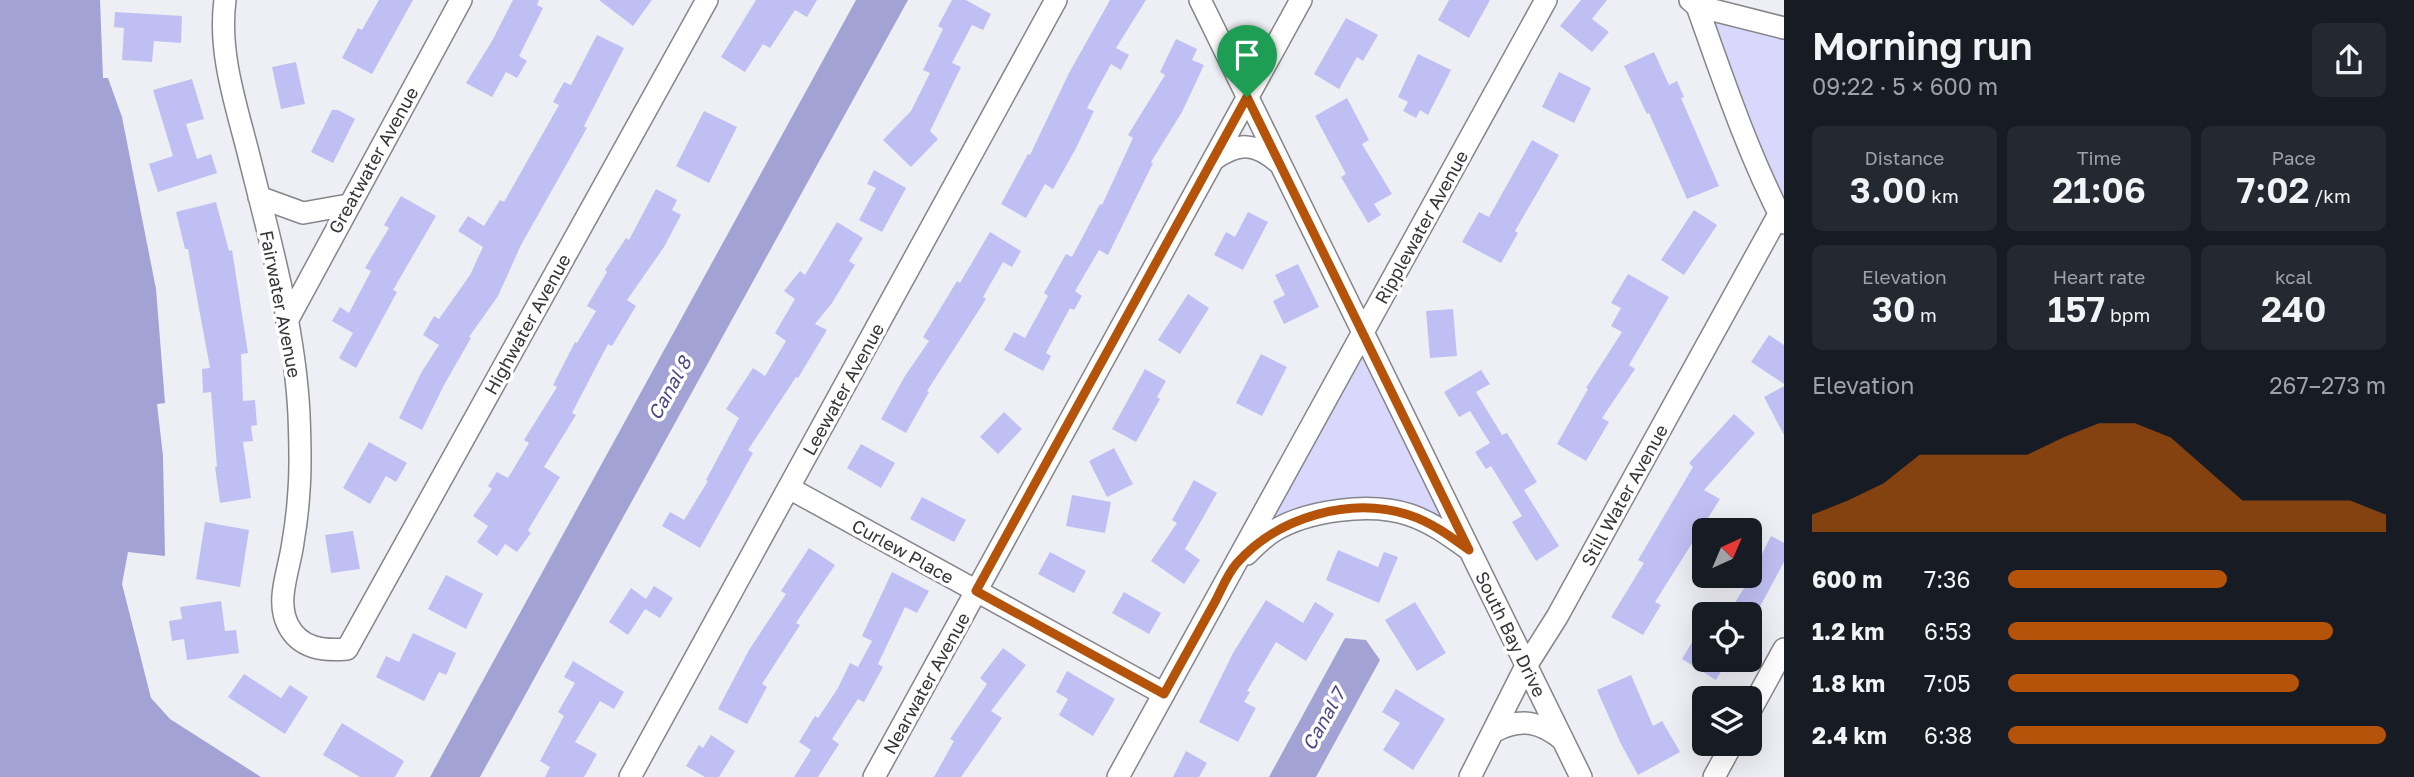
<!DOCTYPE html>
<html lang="en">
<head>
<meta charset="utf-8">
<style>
  :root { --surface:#171b24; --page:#242831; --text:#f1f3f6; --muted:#9ea1a6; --accent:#b45309 }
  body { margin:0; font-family:"Golos Text",sans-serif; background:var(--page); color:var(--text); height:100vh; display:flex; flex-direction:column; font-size:26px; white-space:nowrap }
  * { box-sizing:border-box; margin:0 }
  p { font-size:23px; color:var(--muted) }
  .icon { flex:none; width:38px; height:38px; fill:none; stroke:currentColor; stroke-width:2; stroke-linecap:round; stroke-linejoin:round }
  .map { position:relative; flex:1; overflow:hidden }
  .panel { display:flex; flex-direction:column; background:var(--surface); width:630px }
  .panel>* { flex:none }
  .needle { width:46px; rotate:44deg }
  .fabs { position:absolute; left:1692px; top:518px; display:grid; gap:14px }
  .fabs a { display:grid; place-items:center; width:70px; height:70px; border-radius:10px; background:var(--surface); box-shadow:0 7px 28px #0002; font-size:35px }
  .pin { position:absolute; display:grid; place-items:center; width:60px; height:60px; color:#fff; margin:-72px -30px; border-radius:50% 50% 50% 0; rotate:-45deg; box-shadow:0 0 7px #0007 }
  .pin .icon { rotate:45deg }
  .round { display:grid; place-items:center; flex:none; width:74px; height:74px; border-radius:10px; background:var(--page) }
  .head { display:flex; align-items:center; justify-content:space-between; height:119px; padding:0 28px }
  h1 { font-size:38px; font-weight:600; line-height:52px }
  .stats { display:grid; grid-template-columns:repeat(3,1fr); gap:10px; height:119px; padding:7px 28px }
  .stats div { display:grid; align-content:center; border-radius:10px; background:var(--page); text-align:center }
  .stats b { font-size:35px; font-weight:600 }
  .stats small { font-size:19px; font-weight:400 }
  .stats p { font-size:19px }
  .chart { height:196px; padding:14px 28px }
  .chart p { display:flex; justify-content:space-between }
  .chart svg { width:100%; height:126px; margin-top:7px; fill:var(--accent); opacity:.7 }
  ul { padding:0 28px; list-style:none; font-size:23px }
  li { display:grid; grid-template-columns:112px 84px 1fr; align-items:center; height:52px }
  li i { height:18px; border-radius:9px; background:var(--accent) }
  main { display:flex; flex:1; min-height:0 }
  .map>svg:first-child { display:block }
  .green { fill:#d9d8fc }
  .water { fill:#a3a2d4 }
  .building { fill:#c0bff3 }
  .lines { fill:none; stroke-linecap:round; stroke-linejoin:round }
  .minor-casing { stroke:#85858b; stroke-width:24 }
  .minor { stroke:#fff; stroke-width:21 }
  .route-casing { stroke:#fff; stroke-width:14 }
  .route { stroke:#b45309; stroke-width:9 }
  .labels { text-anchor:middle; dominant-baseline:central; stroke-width:7; stroke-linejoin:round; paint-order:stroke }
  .street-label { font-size:18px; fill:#363639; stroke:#fff }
  .water-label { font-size:19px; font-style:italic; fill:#4d4786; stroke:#fff }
</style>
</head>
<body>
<main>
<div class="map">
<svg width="1784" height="777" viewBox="0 0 1784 777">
  <rect width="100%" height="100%" fill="#eeeef5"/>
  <path class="green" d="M1703,12L1784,34V213Z
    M1363,338L1464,543L1443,528L1345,507L1247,551Z"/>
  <path class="water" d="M0,0H100L103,78H108L122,117L156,289L165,403L157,404L163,456L165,556L128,552L122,584L151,698L170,719L261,777H0Z
    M856,0H908L480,777H430Z
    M1345,638L1366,640L1380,660L1316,777H1269Z"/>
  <path class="building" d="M379,0H413L372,74L342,58L358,28L362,30Z
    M513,0H539L537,5L543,8L519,56L527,61L517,78L506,72L492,97L466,83L492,41Z
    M599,0H652L633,26Z
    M756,0H817L807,17L795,10L770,48L763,44L745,72L721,57Z
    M952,0H966L991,14L983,30L972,25L952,63L961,67L930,131L938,139L911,167L883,140L911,111L930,73L923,70L943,29L938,26Z
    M1110,0H1146L1116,48L1129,55L1121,70L1111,64L1087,108L1094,111L1075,150L1053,189L1045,184L1026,218L1001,204L1028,154L1030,155L1069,73Z
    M1449,0H1490L1469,38L1438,20Z
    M1581,0H1607L1592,19L1609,32L1592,52L1560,26Z
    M115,12L182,16L181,43L154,41L152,62L122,60L124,28L114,27Z
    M1346,18L1378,35L1363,61L1357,57L1339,89L1314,74Z
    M597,35L624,48L584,126L587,128L521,245L498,296L469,337L471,338L444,385L422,430L399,418L421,373L439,345L423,335L434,316L439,319L470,275L483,247L458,231L468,216L484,226L500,200L504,202L559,105L553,102L564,82L571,85Z
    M1176,39L1197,49L1192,60L1204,65L1182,112L1151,162L1153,163L1108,255L1099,250L1075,291L1082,296L1074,310L1070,308L1046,353L1051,356L1043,371L1004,350L1014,332L1025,338L1048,296L1044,293L1066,254L1072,257L1100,204L1102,205L1133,138L1128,135L1165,75L1160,72Z
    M1654,52L1669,85L1677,81L1684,97L1681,98L1719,186L1687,199L1649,113L1647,114L1624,66Z
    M1418,54L1451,70L1428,115L1420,110L1416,118L1403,111L1408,102L1398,97Z
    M296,62L305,104L281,109L272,67Z
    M1559,72L1591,88L1574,123L1542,107Z
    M192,79L204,119L186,124L197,159L211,154L217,173L158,192L149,164L173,156L153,90Z
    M1347,98L1369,140L1362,144L1392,194L1374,204L1381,215L1368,223L1341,177L1346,174L1315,116Z
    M332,110H338L355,119L333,163L311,152Z
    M704,111L737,127L709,183L676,166Z
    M1532,140L1559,155L1515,231L1518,233L1501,263L1462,242L1479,212L1489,217Z
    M874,170L906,188L882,232L859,220L876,188L867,184Z
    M656,189L677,200L672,210L681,215L664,247L627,300L636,306L612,346L608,344L572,413L576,415L544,467L560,477L528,530L531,533L517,552L505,544L497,556L477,542L488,526L473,516L492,489L488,486L497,472L508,478L529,443L524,440L557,387L553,385L575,342L577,343L596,311L587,306L607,272L605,270L626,238L629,240Z
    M401,196L436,216L393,290L397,292L356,368L339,358L353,333L332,321L340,307L349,313L371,271L365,268L389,228L384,225Z
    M216,202L229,251L232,250L248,353L241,354L243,401L255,400L257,425L251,426L253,441L243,442L251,498L220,503L215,467H217L211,392L203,393L202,369L210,368L188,249H185L176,212Z
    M1694,210L1717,225L1684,275L1661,260Z
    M1248,212L1268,222L1243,270L1214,255L1226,232L1235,237Z
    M837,222L863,238L849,261L855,265L832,303L815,324L827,330L798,378L796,377L748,450L753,453L700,548L662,526L670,512L684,520L708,481L706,480L739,418L726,409L753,368L765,376L786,341L775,333L795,299L784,291L800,271L805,275Z
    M990,232L1021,251L1012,267L1003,262L983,297L986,299L927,391L929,392L906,433L881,419L905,376L929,341L923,337L957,281L960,283Z
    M1298,264L1319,307L1284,324L1273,301L1285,295L1275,275Z
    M1628,274L1669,297L1629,365L1635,369L1602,418L1609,422L1586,461L1557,444L1588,389L1586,388L1622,332L1611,326L1621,308L1611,303Z
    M1188,294L1209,308L1180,354L1158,340Z
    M1453,309L1457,356L1430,358L1426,311Z
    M1769,335L1784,345V384L1751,362Z
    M1261,354L1287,367L1262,416L1236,403Z
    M1145,369L1166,381L1157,397L1160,399L1136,442L1112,429Z
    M1481,370L1490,384L1476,392L1502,435L1507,433L1537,482L1524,490L1559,546L1536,561L1512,522L1522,516L1491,466L1486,469L1475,452L1490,443L1470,411L1459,417L1444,392Z
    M1784,386V435L1764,397Z
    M1004,412L1022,429L998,454L980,437Z
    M1734,414L1755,433L1704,490L1720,499L1655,602L1661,605L1643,635L1611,617L1644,563L1638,560L1693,467L1689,463Z
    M369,442L407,463L396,482L386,476L370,504L343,488Z
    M861,444L895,463L881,488L847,468Z
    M1114,448L1133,484L1107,497L1089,461Z
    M1194,480L1217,493L1185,549L1200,560L1184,584L1151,561L1177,523L1172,520Z
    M1072,495L1111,502L1105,533L1066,526Z
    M922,497L966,520L954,542L910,519Z
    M205,522L249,530L240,587L196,579Z
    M353,531L360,569L331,573L325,535Z
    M1771,536L1784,543V562L1756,614H1728L1749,580Z
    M809,548L835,565L796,623L800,625L762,684L767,687L747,724L718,709L749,650L786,594L781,591Z
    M1338,550L1378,567L1384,552L1398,557L1379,603L1326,580Z
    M1050,552L1086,571L1074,593L1038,574Z
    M892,572L929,591L917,613L905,607L878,664L883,667L864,702L858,699L832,739L839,744L818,777H794L811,750L799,742L815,716L818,718L838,688L850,663L858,667L872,641L862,636Z
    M446,575L483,594L466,629L428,609Z
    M654,586L673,598L660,618L645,609L628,635L609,622L631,588L646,599Z
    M1124,592L1161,613L1149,634L1112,613Z
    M1266,600L1303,623L1315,602L1334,614L1306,661L1276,642L1247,691L1250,692L1244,702L1256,708L1238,742L1199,722L1233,653Z
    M221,601L225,631L236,630L239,653L187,660L184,639L172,641L169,621L182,619L180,607Z
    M1415,602L1446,653L1417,671L1385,620Z
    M1704,622V660H1728L1716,680L1682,659Z
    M413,633L456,653L446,675L439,672L424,701L376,677L386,656L399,662Z
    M1003,648L1026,665L991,711L1002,718L961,777H934L954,741L950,739L987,684L980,678Z
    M573,661L624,692L614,709L600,701L575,742L597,754L584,777H545L550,767L540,761L564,716L558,712L575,683L564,677Z
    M1067,671L1115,699L1093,736L1059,715L1068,699L1056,692Z
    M244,674L281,698L290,685L308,697L285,734L228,697Z
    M1631,675L1653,726L1662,721L1680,752L1638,775L1621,744L1597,690Z
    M1396,689L1445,719L1413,770L1383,750L1400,723L1382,712Z
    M342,723L404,761L395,777H360L323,755Z
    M711,735L735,751L719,777H705L686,766L699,745L703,748Z
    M1186,751L1207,763L1199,777H1173Z"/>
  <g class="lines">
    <g class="minor-casing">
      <path id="minor" d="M225,0C218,53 236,104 249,156C270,240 295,329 299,415C300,440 301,465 299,490C298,507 296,525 293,542C290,568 275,600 288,625C300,649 324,651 347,649L707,0
        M1200,0L1581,777
        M1690,0L1697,6L1784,28
        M1697,6C1723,79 1748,154 1784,223
        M1213,160C1238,142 1255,142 1279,163
        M259,197L303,213L348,205
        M287,321L461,0
        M789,488L1164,694
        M1247,554C1255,546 1263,538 1272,532C1307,510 1371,502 1410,515C1431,522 1449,535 1467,548
        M1750,711L1784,649
        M1495,731C1521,717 1541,722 1563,740
        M630,777L1056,0
        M874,777L1301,0
        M1118,777L1546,0
        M1470,777L1526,666L1557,617L1779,214
        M1714,777L1732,744"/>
    </g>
    <use href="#minor" class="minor"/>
  </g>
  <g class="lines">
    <g class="route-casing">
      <path id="route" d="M1247,97L1469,550C1450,536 1431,522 1409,515C1350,496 1278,517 1237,563C1228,573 1222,588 1216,600C1198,632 1181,663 1164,694L976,591Z"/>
    </g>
    <use href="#route" class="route"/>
  </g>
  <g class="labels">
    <g class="street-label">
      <text transform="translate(373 160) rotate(-61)">Greatwater Avenue</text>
      <text transform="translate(1421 227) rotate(-61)">Ripplewater Avenue</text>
      <text transform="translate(281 304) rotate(79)">Fairwater Avenue</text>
      <text transform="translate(527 324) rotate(-61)">Highwater Avenue</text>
      <text transform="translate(843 389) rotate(-61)">Leewater Avenue</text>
      <text transform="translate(1624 495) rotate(-61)">Still Water Avenue</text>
      <text transform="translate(903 551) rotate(29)">Curlew Place</text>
      <text transform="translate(1511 634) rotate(64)">South Bay Drive</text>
      <text transform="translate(926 683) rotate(-61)">Nearwater Avenue</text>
    </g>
    <g class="water-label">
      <text transform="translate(669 388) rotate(-61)">Canal 8</text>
      <text transform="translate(1323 719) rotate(-61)">Canal 7</text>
    </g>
  </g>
</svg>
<div class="fabs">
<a><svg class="needle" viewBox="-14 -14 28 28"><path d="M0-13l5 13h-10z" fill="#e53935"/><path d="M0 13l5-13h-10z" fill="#9ea1a6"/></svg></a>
<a><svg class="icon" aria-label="locate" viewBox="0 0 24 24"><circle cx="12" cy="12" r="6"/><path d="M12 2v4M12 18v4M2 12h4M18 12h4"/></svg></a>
<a><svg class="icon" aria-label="layers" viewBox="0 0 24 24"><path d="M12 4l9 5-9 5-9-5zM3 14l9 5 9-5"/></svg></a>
</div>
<div class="pin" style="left:1247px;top:97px;background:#1e9e55"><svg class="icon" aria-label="arrive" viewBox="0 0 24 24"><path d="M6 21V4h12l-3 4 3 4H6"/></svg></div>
</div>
<section class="panel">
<div class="head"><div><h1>Morning run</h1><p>09:22 · 5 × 600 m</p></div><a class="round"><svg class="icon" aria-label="share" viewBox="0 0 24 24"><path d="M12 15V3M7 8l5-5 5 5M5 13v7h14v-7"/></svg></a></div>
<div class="stats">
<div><p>Distance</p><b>3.00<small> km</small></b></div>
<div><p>Time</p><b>21:06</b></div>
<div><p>Pace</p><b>7:02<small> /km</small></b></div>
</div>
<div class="stats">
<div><p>Elevation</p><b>30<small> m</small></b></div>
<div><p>Heart rate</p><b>157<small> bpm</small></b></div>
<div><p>kcal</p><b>240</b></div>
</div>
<div class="chart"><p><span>Elevation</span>267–273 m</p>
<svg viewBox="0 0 160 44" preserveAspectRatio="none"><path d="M0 44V38L10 33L20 27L30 17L40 17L50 17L60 17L70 11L80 6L90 6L100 11L110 22L120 33L130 33L140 33L150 33L160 38V44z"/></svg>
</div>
<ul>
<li><b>600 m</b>7:36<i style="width:58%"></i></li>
<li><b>1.2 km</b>6:53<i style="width:86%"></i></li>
<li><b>1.8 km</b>7:05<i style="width:77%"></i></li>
<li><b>2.4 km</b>6:38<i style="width:100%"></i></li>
</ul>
</section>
</main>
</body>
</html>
